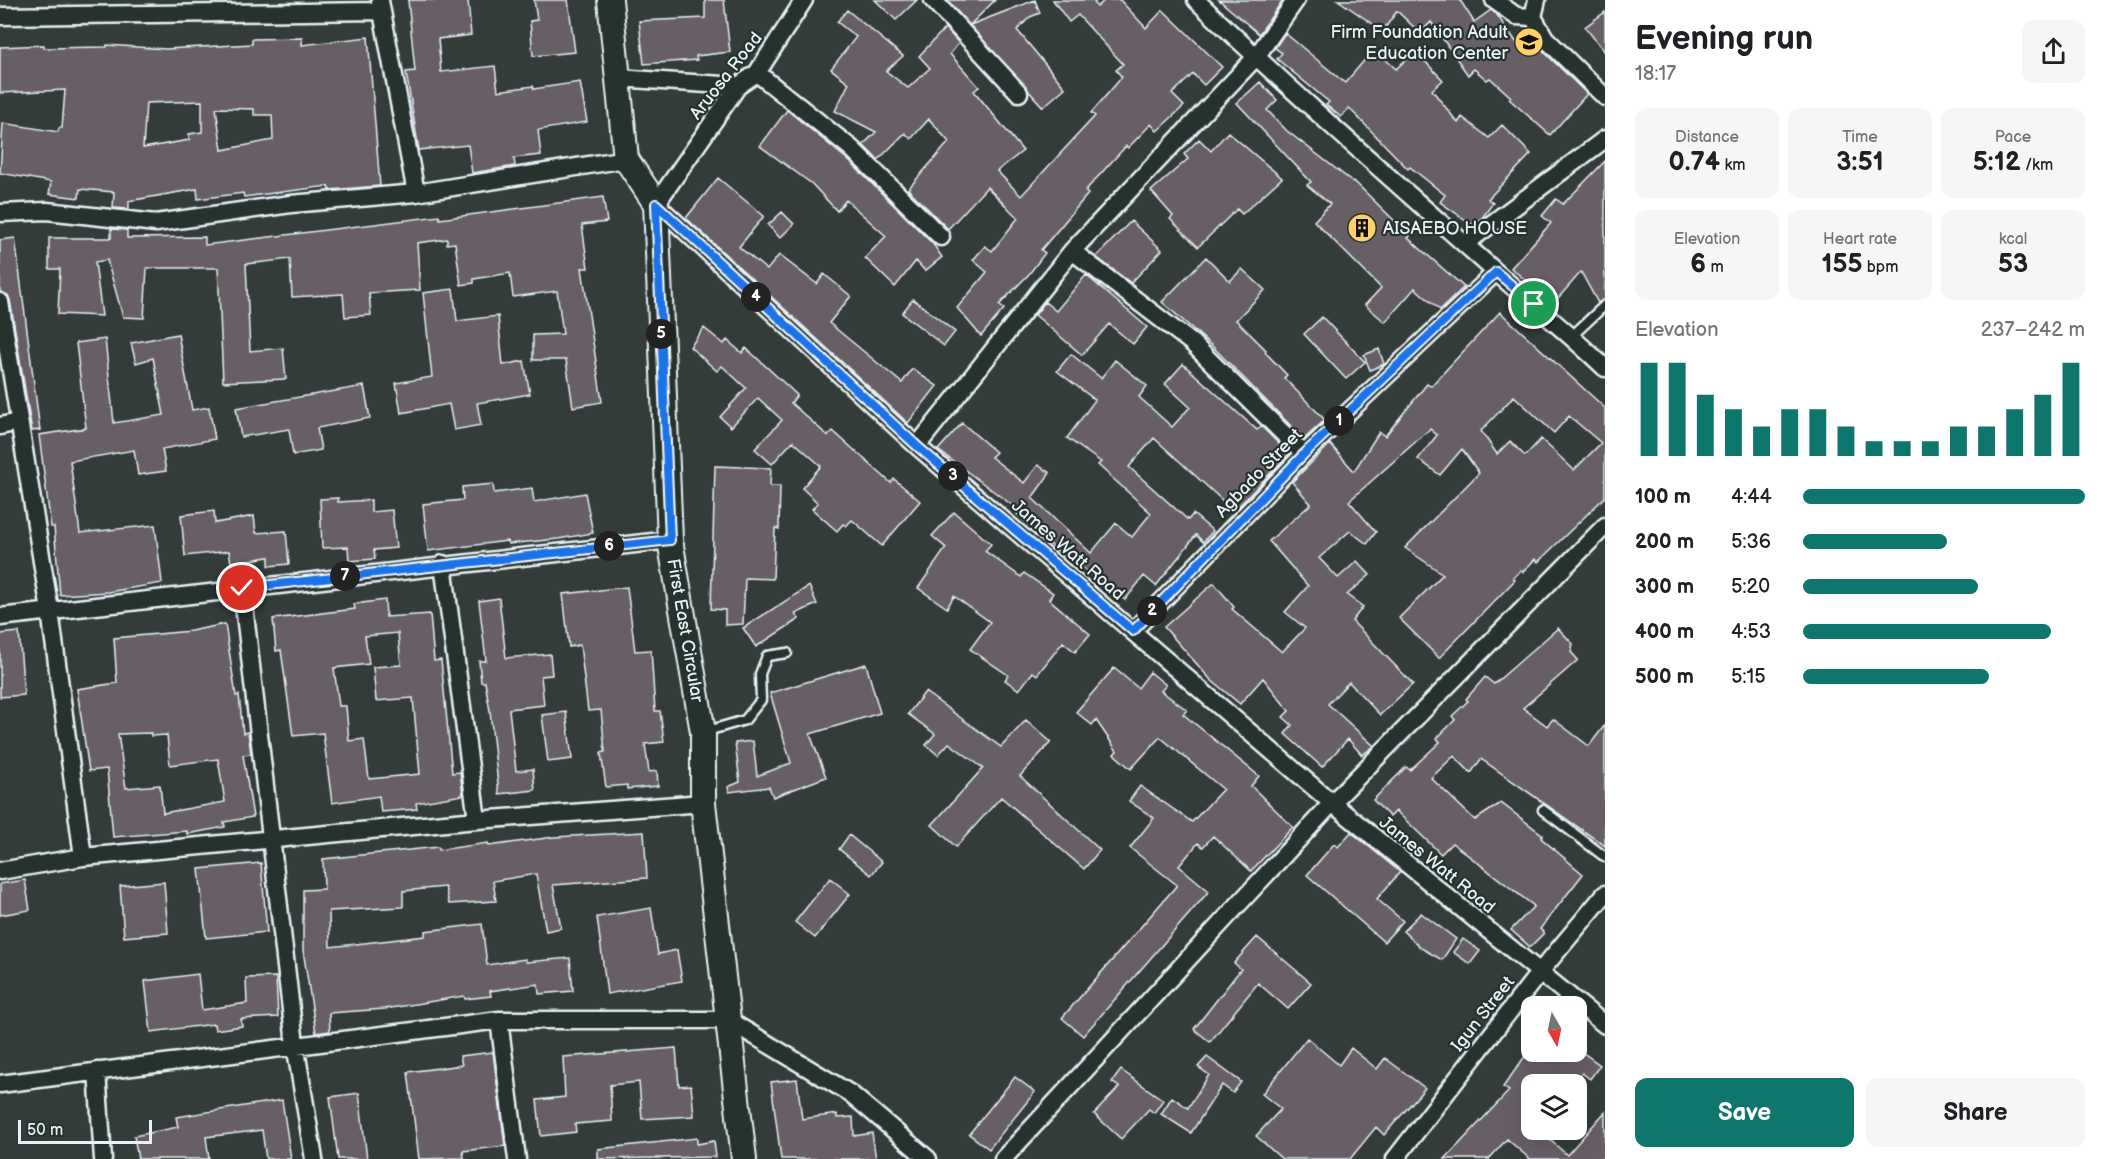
<!DOCTYPE html>
<html lang="en">
<head>
<meta charset="utf-8">
<style>
  :root { --surface:#fff; --page:#f6f6f6; --text:#202124; --muted:#757577; --accent:#0f766e }
  body { margin:0; font-family:"Balsamiq Sans",sans-serif; background:var(--page); color:var(--text); height:100vh; display:flex; flex-direction:column; font-size:22px; white-space:nowrap }
  * { box-sizing:border-box; margin:0 }
  p { font-size:20px; color:var(--muted) }
  .icon { flex:none; width:33px; height:33px; fill:none; stroke:currentColor; stroke-width:2; stroke-linecap:round; stroke-linejoin:round }
  .map { position:relative; flex:1; overflow:hidden }
  .drawer { display:flex; flex-direction:column; background:var(--surface); width:510px }
  .drawer>* { flex:none }
  .needle { width:39px; rotate:171deg }
  .buttons { position:absolute; left:1521px; top:996px; display:grid; gap:12px }
  .buttons a { display:grid; place-items:center; width:66px; height:66px; border-radius:12px; background:var(--surface); box-shadow:0 6px 24px #0002; font-size:30px }
  .scale { position:absolute; left:18px; bottom:15px; width:134px; box-sizing:border-box; padding-left:6px; border:3px solid #e8f1f8; border-top:0; font-size:16px; line-height:21px; white-space:nowrap; color:#e8f1f8; -webkit-text-stroke:4px #26332d; paint-order:stroke }
  .pin { position:absolute; display:grid; place-items:center; width:51px; height:51px; color:#fff; margin:-26px; border:3px solid #fff; border-radius:50%; box-shadow:0 2px 6px #0007 }
  .km { position:absolute; width:30px; height:30px; margin:-15px; border-radius:50%; background:#222; color:#fff; font-size:16px; line-height:30px; text-align:center }
  .round { display:grid; place-items:center; flex:none; width:63px; height:63px; border-radius:12px; background:var(--page) }
  .head { display:flex; align-items:center; justify-content:space-between; height:102px; padding:0 30px }
  h1 { font-size:33px; font-weight:700; line-height:45px }
  .metrics { display:grid; grid-template-columns:repeat(3,1fr); gap:9px; height:102px; padding:6px 30px }
  .metrics div { display:grid; align-content:center; border-radius:12px; background:var(--page); text-align:center }
  .metrics b { font-size:26px; font-weight:700 }
  .metrics small { font-size:16px; font-weight:400 }
  .metrics p { font-size:16px }
  .chart { height:168px; padding:12px 30px }
  .chart p { display:flex; justify-content:space-between }
  .chart svg { width:100%; height:108px; margin-top:6px; stroke:var(--accent); stroke-width:6 }
  .button { display:flex; gap:12px; margin-top:auto; padding:12px 30px }
  .button a { flex:1; height:69px; border-radius:12px; background:var(--accent); color:#fff; font-size:24px; font-weight:700; line-height:69px; text-align:center }
  .button a+a { background:var(--page); color:var(--text) }
  ul { padding:0 30px; list-style:none; font-size:20px }
  li { display:grid; grid-template-columns:96px 72px 1fr; align-items:center; height:45px }
  li i { height:15px; border-radius:8px; background:var(--accent) }
  main { display:flex; flex:1; min-height:0 }
  .map>svg:first-child { display:block }
  .building { fill:#675f66; stroke:#e8f1f8; stroke-width:1.5; fill-rule:evenodd }
  .lines { fill:none; stroke-linecap:round; stroke-linejoin:round }
  .lane-casing { stroke:#e8f1f8; stroke-width:13 }
  .street-casing { stroke:#e8f1f8; stroke-width:21 }
  .secondary-casing { stroke:#e8f1f8; stroke-width:28 }
  .lane { stroke:#26332d; stroke-width:8 }
  .street { stroke:#26332d; stroke-width:16 }
  .secondary { stroke:#26332d; stroke-width:24 }
  .route-casing { stroke:#fff; stroke-width:12 }
  .route { stroke:#1a73e8; stroke-width:8 }
  .labels { text-anchor:middle; dominant-baseline:central; stroke-width:4.5; stroke-linejoin:round; paint-order:stroke }
  .poi-label { font-size:18px; fill:#e8f1f8; stroke:#26332d; text-anchor:end }
  .street-label { font-size:18px; fill:#e8f1f8; stroke:#26332d }
</style>
</head>
<body>
<main>
<div class="map">
<svg width="1605" height="1159" viewBox="0 0 1605 1159">
  <rect width="100%" height="100%" fill="#333c38"/>
  <filter id="ink" filterUnits="userSpaceOnUse"><feTurbulence type="fractalNoise" baseFrequency=".0167" numOctaves="2"/><feDisplacementMap in="SourceGraphic" scale="12" xChannelSelector="R" yChannelSelector="G"/><feConvolveMatrix kernelMatrix="1 2 1 2 8 2 1 2 1" color-interpolation-filters="sRGB"/></filter>
  <g filter="url(#ink)">
    <path class="building" d="M408,0H468L471,35L438,39L441,72L495,66L498,91L533,86L534,89L580,82L587,122L538,130L541,155L514,158L515,166L472,173L468,145L419,150L406,72L415,71Z
      M534,0H568L575,52L533,56L530,21L537,20Z
      M705,0H724L730,52L696,56L697,60L644,64L639,21L705,18Z
      M875,0H917L896,20Z
      M947,0H995L970,25L1035,0L1040,13L1030,17L1017,30L1065,88L1043,107Z
      M1053,0H1098L1094,3L1097,7L1105,0H1120L1146,28L1163,10L1222,67L1204,85L1193,74L1172,94L1184,106L1157,131L1151,124L1128,148L1126,146L1085,191L1088,194L1041,250L1045,253L1029,274L999,305L1004,309L981,336L957,308L987,272L973,260L985,246L992,251L1018,218L987,187L948,229L908,189L949,142L929,119L911,139L905,133L878,160L863,145L876,132L835,111L849,83L831,69L856,37L837,22L847,10L903,56L886,71L908,88L930,68L919,56L945,28L959,43L950,54L979,87L974,91L1023,151L997,171L1021,196L1095,116L1091,113L1122,77L1116,70L1123,64L1078,15L1069,22Z
      M1219,0H1283L1259,34Z
      M1338,0H1460L1474,22L1491,10L1497,15L1525,54L1535,43L1587,94L1550,135L1509,99L1511,97L1490,78L1487,80L1474,69L1468,75L1431,22L1420,33L1397,11L1383,31Z
      M1605,12V52L1585,27Z
      M1285,33L1345,83L1374,49L1396,69L1415,51L1443,80L1432,90L1458,123L1462,117L1489,138L1502,125L1531,154L1488,199L1493,203L1482,218L1473,225L1440,202L1445,195L1410,167L1408,169L1349,108L1341,117L1326,105L1329,102L1277,59L1282,53L1275,48Z
      M368,37L380,186L329,190L328,186L244,197L243,193L198,199L197,189L129,201V209L113,208L114,192L80,189L79,198L49,194L51,182L0,173L3,123L58,132L59,128H62L65,90L0,93V47L44,45V48L107,47V45L166,49L252,44V39L302,38V45ZM202,101V132L189,134V140L143,148L146,103ZM216,108L254,109V115H272L273,140L222,150Z
      M1260,82L1277,100L1267,110L1287,131L1353,182L1354,181L1410,236L1408,238L1464,287L1440,310L1415,288L1385,322L1365,305L1381,288L1314,221L1330,204L1307,185L1311,182L1237,103Z
      M787,110L848,160L933,244L942,257L925,271L916,261L895,287L865,258L886,236L846,200L837,211L812,184L760,146Z
      M1228,132L1282,178L1242,214L1237,209L1198,247L1170,219L1173,216L1151,191L1188,159L1184,154L1199,139L1211,151Z
      M1605,161V299L1598,303L1581,272L1553,304L1511,268L1551,223L1542,216L1556,199L1563,204Z
      M718,178L764,216L739,247L767,270L779,255L817,284L824,274L851,296L829,323L902,383L912,369L937,386L908,423L686,218Z
      M603,197L607,222L582,225L588,268H582L602,402L573,407L566,360H533V335L563,334L557,291L513,297L510,273L474,279V283L461,285L455,243L447,244V239L417,243L420,290L369,293L371,315L345,317L343,294L292,297L290,259L246,264L250,351L283,348L286,379L223,382L218,268H147L144,318L123,317L107,260L95,262L102,316L58,314L60,269H49V238H111V229L127,230V238L205,237V245L439,216L440,219Z
      M782,212L794,224L780,238L768,225Z
      M1131,221L1162,250L1131,283L1096,257Z
      M15,238L40,430L32,431L10,300L8,295L0,292V240Z
      M1206,257L1230,281L1242,269L1265,290L1236,320L1266,350L1265,352L1287,375L1284,378L1325,420L1304,439L1212,346L1162,302Z
      M1086,275L1147,327L1133,344L1109,324L1082,355L1035,315L1045,302L1056,311Z
      M453,289L457,321L498,316L503,365L524,361L530,394L477,403L481,425L454,430L449,404L401,413L396,383L432,377L423,293Z
      M913,299L955,332L944,346L902,313Z
      M1500,312L1605,408V497L1538,562L1535,559L1523,572L1521,570L1513,578L1515,580L1439,658L1399,618L1443,574L1405,548L1479,473L1462,449L1440,475L1418,459L1437,435L1430,429L1349,501L1376,532L1367,544L1350,531L1319,558L1338,578L1357,561L1370,575L1347,595L1363,607L1352,621L1413,684L1380,715L1349,682L1328,704L1374,746L1362,755L1348,739L1322,767L1285,734L1292,725L1283,717L1289,711L1263,678L1240,704L1211,680L1164,627L1214,583L1234,607L1232,609L1282,652L1305,628L1285,612L1308,586L1269,541L1311,504L1292,482L1330,444L1354,471L1379,432L1385,436L1427,384L1431,386ZM1514,396L1554,433L1569,416L1601,443L1574,470L1541,439L1525,456L1510,441L1497,454L1481,431Z
      M1322,317L1365,362L1346,379L1304,334Z
      M704,328L724,344L727,340L742,353L746,348L797,395L791,403L828,436L833,431L891,483L894,479L920,501L882,546L852,520L846,526L843,524L837,531L812,509L818,503L802,488L821,466L793,441L772,464L755,449L782,420L758,398L731,427L720,417L746,388L722,366L717,371L690,347Z
      M178,334L192,410L209,407L215,439L162,449L166,471L138,475L134,450L70,461L80,533L155,525L162,583L108,592L60,595L54,527H51L39,435L86,428L76,343L105,339L114,423L164,415L153,358L136,363L131,343Z
      M1379,349L1384,364L1370,370L1364,355Z
      M1071,354L1101,378L1115,360L1147,386L1139,397L1172,427L1190,407L1165,384L1183,364L1257,430L1261,426L1289,454L1234,511L1154,438L1129,467L1188,520L1193,514L1213,531L1203,542L1196,535L1156,586L1144,576L1125,600L1067,556L1065,558L1017,514L1020,511L938,450L962,423L996,452L991,457L1024,483L1038,465L1050,473L1032,498L1091,553L1116,523L1132,537L1151,513L1098,465L1101,462L1067,438L1095,400L1057,371Z
      M364,386L370,418L317,428L321,450L293,455L289,429L241,437L236,408Z
      M715,466L771,468L770,486H780L779,529L775,528L773,579L745,578L743,624L725,625V610L711,609Z
      M493,484L494,493L532,488L534,502L585,493L593,533L558,539L508,544L507,541L428,551L423,504L463,500L462,487Z
      M338,498V502L371,500V512L392,510L396,548L374,550L375,559L349,561L348,547L322,548L320,499Z
      M214,511L215,523L254,516L256,533L286,531L289,564L269,566V557L231,563L229,551L185,556L181,515Z
      M954,512L991,544L985,551L1021,577L1024,573L1053,593L1049,599L1090,634L1075,652L1063,642L1037,675L1033,672L1019,690L1005,680L1008,675L970,649L990,622L954,596L947,608L918,588L946,548L932,536Z
      M809,586L817,604L795,614L799,619L756,647L743,628Z
      M627,587L635,651L651,650L655,711H660L664,742L645,744L649,772L657,771L658,786L627,789V785L606,787L601,753L605,752L601,710L588,711L580,645L569,647L563,594Z
      M499,598L506,658L550,654L552,675L541,676L544,705L509,709L516,771L533,769L535,790L499,794L490,711L485,682H481L479,661H486L479,601Z
      M385,600L386,617L430,614L434,661L441,660L452,773L460,772L463,795L416,803L417,809L381,812L379,796L332,803L323,733L293,736L281,650L276,651L273,619L355,609L354,604ZM398,633L401,665L373,667L376,701L413,698L420,774L369,779L364,739L349,741L346,706H339L334,668L369,664L365,636Z
      M225,624L236,696L239,695L243,733L248,732L251,754L243,755L253,817L224,822L225,827L187,834V831L113,837L107,769L89,771L77,689L117,683L114,638L191,631ZM151,733V736L167,735L170,765L218,759L225,802L163,813L160,785L126,788L118,734Z
      M1558,628L1573,644L1571,652L1578,660L1523,708L1547,726L1553,719L1589,746L1605,725V846L1481,759L1471,773L1454,756L1431,778L1475,820L1501,803L1543,835L1541,838L1583,874L1540,929L1544,933L1530,947L1511,930L1534,906L1452,843L1441,854L1396,811L1390,817L1373,800L1406,767L1410,770L1440,742L1437,738L1455,720L1452,716L1468,701L1466,699L1485,677L1494,684Z
      M19,632L24,695L0,697V634Z
      M866,664L880,713L810,734L826,777L773,797L769,787L729,792L728,787L740,782L735,743L753,741L757,776L791,763L770,693Z
      M1114,668L1138,688L1150,672L1166,685L1161,691L1187,710L1183,714L1259,776L1251,786L1293,827L1251,871L1213,836L1203,847L1198,843L1179,866L1209,891L1083,1036L1062,1018L1177,885L1130,848L1154,818L1129,801L1140,786L1192,822L1223,789L1160,737L1131,769L1114,754L1117,751L1096,720L1092,725L1076,712Z
      M925,692L1001,747L1026,720L1051,742L1020,776L1100,850L1084,869L1001,797L956,847L932,825L983,768L949,743L938,755L926,745L935,734L908,714Z
      M566,712L572,759L548,762L542,715Z
      M644,832L647,878L553,885L561,928L546,931L536,874L493,881L496,901L449,904L445,887L403,891V907L329,911L330,947L425,936V931L482,924L487,965L525,959L526,962L570,958L573,991L539,994L538,984L490,991L491,996L465,999L464,996L385,1009L329,1013L330,1031L316,1033L303,950V890L324,889L323,859L438,847L439,850L488,843L489,846L554,837Z
      M1351,832L1400,872L1377,899L1403,921L1384,942L1307,875L1334,844L1338,847Z
      M849,835L882,862L871,875L839,849Z
      M261,863L267,932L206,938L199,869Z
      M830,878L850,894L815,938L795,922Z
      M25,880L30,910L0,915V884Z
      M164,882L168,933L124,937L120,886Z
      M651,908L658,954L677,950L682,981L607,994L597,917Z
      M1421,913L1456,939L1442,960L1421,948L1403,931Z
      M1257,937L1311,983L1288,1009L1258,983L1210,1042L1194,1029L1241,969L1234,963Z
      M1463,939L1480,951L1470,964L1453,952Z
      M198,974L202,1010L247,1003L246,978L276,977L278,1017L241,1019L242,1026L215,1030L214,1024L151,1032L145,981Z
      M1307,1038L1339,1065L1351,1048L1377,1069L1385,1058L1425,1088L1384,1135L1376,1127L1350,1159H1282L1256,1136L1281,1109L1262,1094Z
      M676,1048L679,1086L691,1085L694,1116L642,1119L639,1082L610,1085L612,1121L575,1124L576,1132L541,1136L537,1100L565,1097L563,1057Z
      M493,1052L505,1146L463,1151L464,1158L419,1159L408,1072L462,1065L460,1056Z
      M1528,1052H1582L1600,1065L1590,1079L1582,1073L1573,1084L1563,1077L1557,1084H1532V1130H1539L1567,1155L1605,1112V1159H1530L1507,1139L1489,1159H1445L1509,1091L1503,1087Z
      M1207,1057L1241,1082L1233,1093L1222,1085L1191,1133L1161,1114L1172,1097L1188,1108L1209,1075L1198,1067Z
      M1121,1070L1163,1100L1154,1113L1149,1109L1121,1139L1094,1114L1119,1087L1112,1082Z
      M1015,1077L1035,1092L989,1149L969,1134Z
      M797,1079L802,1119L837,1114V1118L853,1117L854,1136L872,1133L876,1159H781L771,1082Z
      M359,1093L367,1159H338L330,1097Z
      M282,1100L291,1159H266L262,1130L206,1137L209,1159H138L134,1136L178,1127L176,1117Z
      M697,1138V1144L714,1141L716,1157L598,1159V1149Z"/>
    <g class="lines">
      <g class="lane-casing">
        <path id="lane" d="M1572,336L1605,305
          M704,732L745,720L761,700L760,674L767,656L787,653
          M1543,810L1605,857"/>
      </g>
      <g class="street-casing">
        <path id="street" d="M804,0L757,73L738,86L656,204L917,446L1332,803L1605,1025
          M933,0L1019,93
          M1196,0C1293,93 1395,182 1496,272C1532,304 1570,334 1605,368
          M1494,0L1516,16L1533,17
          M1537,0L1533,17L1545,38L1605,97
          M380,1L416,193
          M0,16L380,11
          M757,73L851,148L941,237
          M617,78L738,86
          M0,213L47,211L156,223L291,204L416,193L626,159
          M1466,243L1605,139
          M1072,251L1192,343L1304,454
          M0,302L50,611L83,857
          M0,426L19,422
          M917,446L1072,251L1256,57L1296,0
          M443,564L477,820
          M242,588L295,1044L314,1159
          M0,617L670,540
          M1133,631L1304,454L1496,272
          M0,871L83,857L477,820L703,803
          M499,1020L517,1159
          M97,1071L103,1159
          M0,1084L499,1020H728L851,1094L928,1159
          M1003,1159L1332,803L1605,526
          M1395,1159L1539,973L1605,894"/>
      </g>
      <g class="secondary-casing">
        <g id="secondary">
          <path id="s1" d="M610,0L626,159L656,204L670,540L703,732V803L744,1159"/>
        </g>
      </g>
      <use href="#lane" class="lane"/>
      <use href="#street" class="street"/>
      <use href="#secondary" class="secondary"/>
    </g>
  </g>
  <g class="lines" filter="url(#ink)">
    <g class="route-casing">
      <path id="route" d="M242,588L670,540L656,204L917,446L1133,631L1304,454L1496,272L1534,304"/>
    </g>
    <use href="#route" class="route"/>
  </g>
  <defs>
    <g id="school-disc" transform="scale(1.5)"><circle r="9.5" fill="#ffd166" stroke="#26332d"/><path d="M0-5L7-2L0 1L-7-2ZM-4 1L0 2.5L4 1V4Q0 6-4 4Z" fill="#111"/></g>
    <g id="building-disc" transform="scale(1.5)"><circle r="9.5" fill="#ffd166" stroke="#26332d"/><path d="M-4-6H4V6H1V3H-1V6H-4ZM-2.5-4.3h1.7v1.8h-1.7ZM.8-4.3h1.7v1.8H.8ZM-2.5-1h1.7V.8h-1.7ZM.8-1h1.7V.8H.8Z" fill="#111"/></g>
  </defs>
  <g fill-rule="evenodd">
    <use href="#school-disc" x="1529" y="42"/>
    <use href="#building-disc" x="1362" y="228"/>
  </g>
  <g class="labels">
    <g class="poi-label">
      <text x="1508" y="32">Firm Foundation Adult<tspan x="1508" dy="21">Education Center</tspan></text>
      <text x="1383" y="228" text-anchor="start">AISAEBO HOUSE</text>
    </g>
    <g class="street-label">
      <text transform="translate(726 76) rotate(-52)">Aruosa Road</text>
      <text transform="translate(1259 473) rotate(-46)">Agbado Street</text>
      <text transform="translate(1068 550) rotate(41)">James Watt Road</text>
      <text stroke="none"><textPath href="#s1" startOffset="642">First East Circular</textPath></text>
      <text transform="translate(1437 865) rotate(39)">James Watt Road</text>
      <text transform="translate(1483 1014) rotate(-52)">Igun Street</text>
    </g>
  </g>
</svg>
<div class="buttons">
<a><svg class="needle" viewBox="-14 -14 28 28"><path d="M0-13l5 13h-10z" fill="#e53935"/><path d="M0 13l5-13h-10z" fill="#757577"/></svg></a>
<a><svg class="icon" aria-label="layers" viewBox="0 0 24 24"><path d="M12 4l9 5-9 5-9-5zM3 14l9 5 9-5"/></svg></a>
</div>
<div class="scale">50 m</div>
<div class="pin" style="left:1534px;top:304px;background:#1e9e55"><svg class="icon" aria-label="arrive" viewBox="0 0 24 24"><path d="M6 21V4h12l-3 4 3 4H6"/></svg></div>
<div class="pin" style="left:242px;top:588px;background:#d93025"><svg class="icon" aria-label="check" viewBox="0 0 24 24"><path d="M5 12l5 5 9-10"/></svg></div>
<b class="km" style="left:1339px;top:421px">1</b>
<b class="km" style="left:1152px;top:611px">2</b>
<b class="km" style="left:953px;top:476px">3</b>
<b class="km" style="left:756px;top:297px">4</b>
<b class="km" style="left:661px;top:334px">5</b>
<b class="km" style="left:609px;top:546px">6</b>
<b class="km" style="left:345px;top:576px">7</b>
</div>
<section class="drawer">
<div class="head"><div><h1>Evening run</h1><p>18:17</p></div><a class="round"><svg class="icon" aria-label="share" viewBox="0 0 24 24"><path d="M12 15V3M7 8l5-5 5 5M5 13v7h14v-7"/></svg></a></div>
<div class="metrics">
<div><p>Distance</p><b>0.74<small> km</small></b></div>
<div><p>Time</p><b>3:51</b></div>
<div><p>Pace</p><b>5:12<small> /km</small></b></div>
</div>
<div class="metrics">
<div><p>Elevation</p><b>6<small> m</small></b></div>
<div><p>Heart rate</p><b>155<small> bpm</small></b></div>
<div><p>kcal</p><b>53</b></div>
</div>
<div class="chart"><p><span>Elevation</span>237–242 m</p>
<svg viewBox="0 0 160 44" preserveAspectRatio="none"><path d="M5 44V6M15 44V6M25 44V19M35 44V25M45 44V32M55 44V25M65 44V25M75 44V32M85 44V38M95 44V38M105 44V38M115 44V32M125 44V32M135 44V25M145 44V19M155 44V6"/></svg>
</div>
<ul>
<li><b>100 m</b>4:44<i style="width:100%"></i></li>
<li><b>200 m</b>5:36<i style="width:51%"></i></li>
<li><b>300 m</b>5:20<i style="width:62%"></i></li>
<li><b>400 m</b>4:53<i style="width:88%"></i></li>
<li><b>500 m</b>5:15<i style="width:66%"></i></li>
</ul>
<div class="button"><a>Save</a><a>Share</a></div>
</section>
</main>
</body>
</html>
